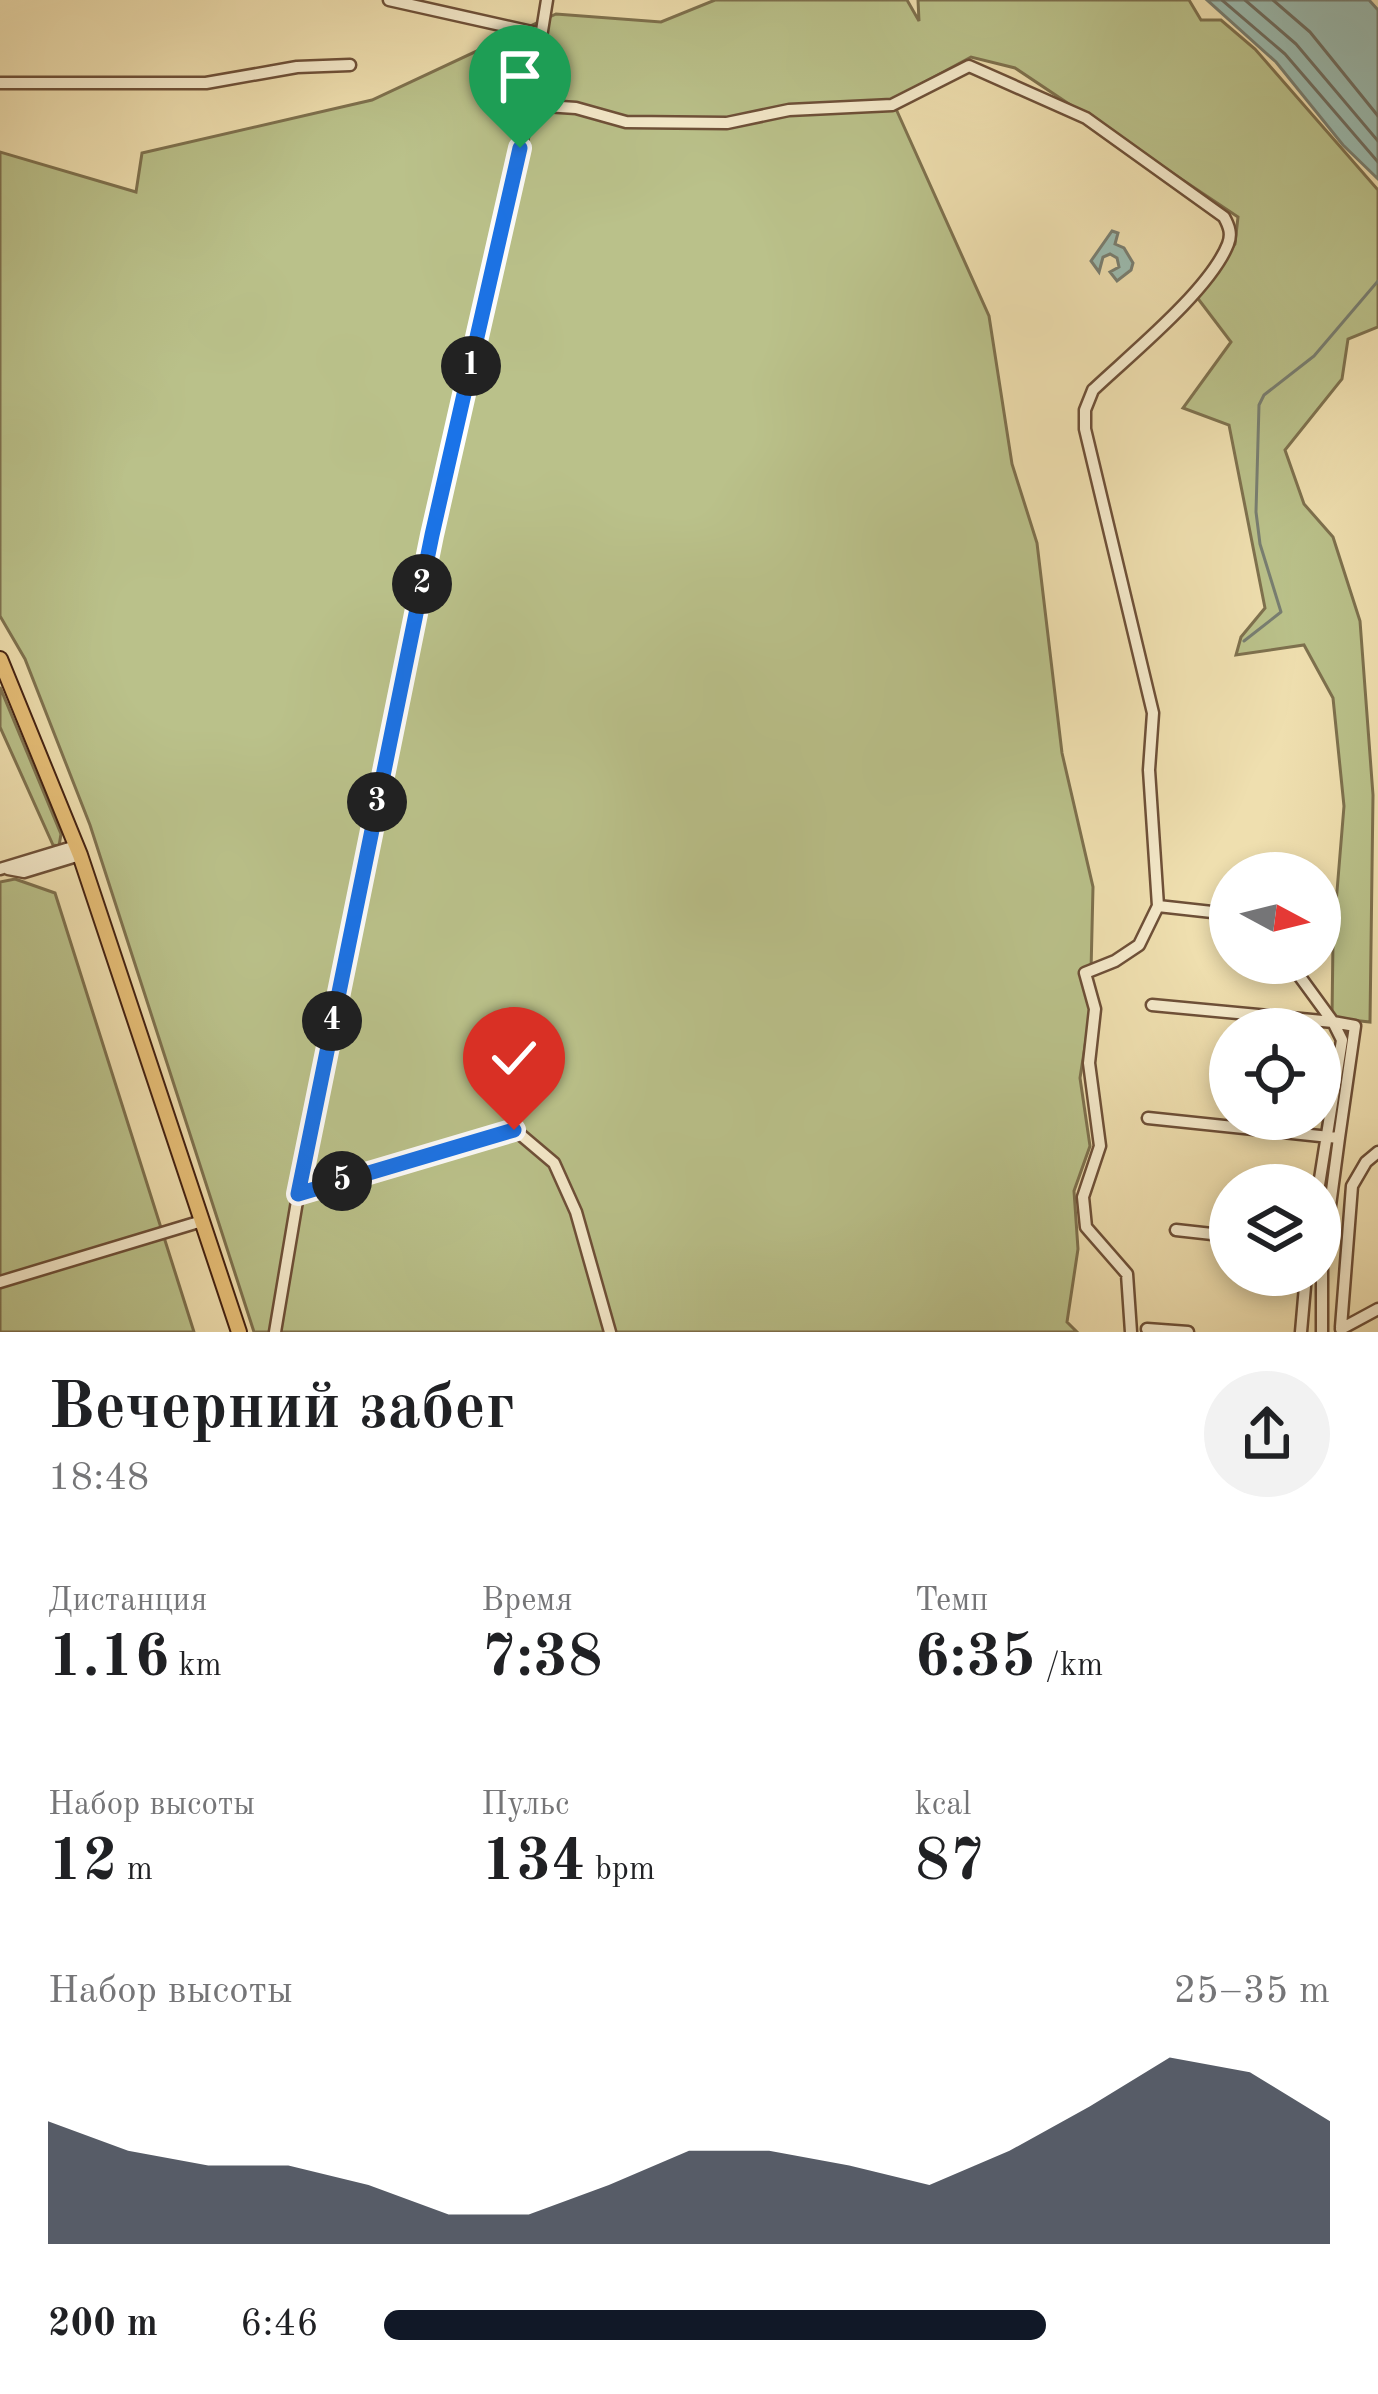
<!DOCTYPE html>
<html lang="ru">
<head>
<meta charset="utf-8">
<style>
  :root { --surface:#fff; --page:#f2f2f2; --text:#202124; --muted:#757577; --accent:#111827 }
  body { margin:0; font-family:"Old Standard TT",serif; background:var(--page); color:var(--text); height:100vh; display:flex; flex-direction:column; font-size:45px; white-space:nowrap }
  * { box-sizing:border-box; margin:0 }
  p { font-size:39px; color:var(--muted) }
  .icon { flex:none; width:66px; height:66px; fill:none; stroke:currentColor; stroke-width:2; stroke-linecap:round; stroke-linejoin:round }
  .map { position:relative; height:1332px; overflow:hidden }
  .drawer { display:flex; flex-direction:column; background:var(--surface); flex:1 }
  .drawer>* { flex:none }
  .needle { width:78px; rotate:97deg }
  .controls { position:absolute; left:1209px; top:852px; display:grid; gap:24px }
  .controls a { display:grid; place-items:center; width:132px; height:132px; border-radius:50%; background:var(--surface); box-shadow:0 6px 18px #0003; font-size:60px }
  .pin { position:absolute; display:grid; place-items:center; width:102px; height:102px; color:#fff; margin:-123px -51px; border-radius:50% 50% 50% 0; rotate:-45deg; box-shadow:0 0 12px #0007 }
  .pin .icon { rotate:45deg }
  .km { position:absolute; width:60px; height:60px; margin:-30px; border-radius:50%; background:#222; color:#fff; font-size:33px; line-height:60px; text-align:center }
  .round { display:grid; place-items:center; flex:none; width:126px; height:126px; border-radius:63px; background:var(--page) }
  .overview { display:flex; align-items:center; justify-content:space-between; height:204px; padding:0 48px }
  h1 { font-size:66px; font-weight:700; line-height:90px }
  .figures { display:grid; grid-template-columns:repeat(3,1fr); gap:18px; height:204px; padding:12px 48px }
  .figures div { display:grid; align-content:center }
  .figures b { font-size:60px; font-weight:700 }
  .figures small { font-size:33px; font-weight:400 }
  .figures p { font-size:33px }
  .chart { height:336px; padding:24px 48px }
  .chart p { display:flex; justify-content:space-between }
  .chart svg { width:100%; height:216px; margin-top:12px; fill:var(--accent); opacity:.7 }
  ul { padding:0 48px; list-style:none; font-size:39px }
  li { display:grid; grid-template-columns:192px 144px 1fr; align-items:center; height:90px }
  li i { height:30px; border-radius:15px; background:var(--accent) }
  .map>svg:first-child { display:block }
  .green { fill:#bac18a; stroke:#7e714e; stroke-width:3 }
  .water { fill:#9bbcb1; stroke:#787e71; stroke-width:3 }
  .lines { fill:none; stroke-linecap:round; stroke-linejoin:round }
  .shore { stroke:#6f6e61; stroke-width:3 }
  .stream { stroke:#787e71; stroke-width:3 }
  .minor-casing { stroke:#6e5038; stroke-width:15 }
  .major-casing { stroke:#432111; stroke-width:18 }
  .minor { stroke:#f5eacb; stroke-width:10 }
  .major { stroke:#e8c078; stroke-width:14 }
  .route-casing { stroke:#fff; stroke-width:24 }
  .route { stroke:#1a73e8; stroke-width:15 }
</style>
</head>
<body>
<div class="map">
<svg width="1378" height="1332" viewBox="0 0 1378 1332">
  <rect width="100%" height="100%" fill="#efdfaf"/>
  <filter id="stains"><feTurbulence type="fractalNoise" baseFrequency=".00167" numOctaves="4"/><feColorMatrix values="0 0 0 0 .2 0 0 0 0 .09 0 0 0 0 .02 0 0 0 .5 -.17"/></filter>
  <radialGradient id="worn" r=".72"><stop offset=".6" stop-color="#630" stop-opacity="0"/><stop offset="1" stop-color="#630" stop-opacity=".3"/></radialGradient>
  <path class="green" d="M715,0H907L919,21L918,0H1189L1201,20H1221L1255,49L1378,190V327L1348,339L1342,379L1285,450L1304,504L1333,537L1360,621L1373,795L1370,1022L1332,1018L1333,940L1344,806L1333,698L1304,645L1236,655L1241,637L1265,608L1229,425L1183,408L1231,342L1196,296L1235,244L1238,217L1015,68L971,57L892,100L989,316L1012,464L1037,543L1062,753L1093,887L1090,1014L1080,1078L1090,1146L1074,1191L1078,1249L1067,1322L1077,1332H254L90,825L25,659L0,616V152L136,192L142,153L372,100L556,14L661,22Z
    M0,687L61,834L59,846L53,845L0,727Z
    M15,879L55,893L194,1332H0V882Z"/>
  <path class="water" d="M1207,0H1369L1378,10V179L1343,145L1276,62Z
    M1112,231L1118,233L1115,244L1124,248L1133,263L1131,270L1117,281L1110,272L1119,267L1117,258L1110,254L1103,257L1099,272L1091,261Z"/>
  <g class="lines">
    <path class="shore" d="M1222,0L1285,54L1378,162
      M1245,0L1296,44L1378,141
      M1273,0L1310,32L1378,116"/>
    <path class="stream" d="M1244,641L1281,612L1260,544L1256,512L1259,405L1264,395L1314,356L1378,281"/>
    <g class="minor-casing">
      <path id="minor" d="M389,0L541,34
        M0,83H206L297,67L350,65
        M530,105L576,108L626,122L727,123L789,110L892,105L969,66L1086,118L1224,217C1229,226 1232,234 1228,244C1210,290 1131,354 1093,390L1085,410V429L1153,713L1149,770L1158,906L1139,945L1115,961L1085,973L1095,1009L1089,1063L1100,1146L1083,1197L1086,1227L1127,1274L1131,1332
        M0,869L76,846
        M8,869L24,872L80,855
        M1158,906L1230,914
        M1152,1005L1333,1022L1290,963
        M1333,1022L1355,1026L1339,1138
        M1148,1118L1339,1138L1322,1266V1332
        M1319,1185L1342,1040L1333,1022
        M298,1194L515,1130L554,1163L576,1212L610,1332
        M1176,1230L1230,1236
        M0,1282L202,1221
        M1341,1327L1352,1186L1366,1162L1378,1152
        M1147,1329L1188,1332
        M1341,1329L1378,1309
        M275,1332L311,1118L432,535L530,105L547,0
        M1301,1332L1306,1275"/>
    </g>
    <g class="major-casing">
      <path id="major" d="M0,659L80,855L239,1332"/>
    </g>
    <use href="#minor" class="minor"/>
    <use href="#major" class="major"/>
  </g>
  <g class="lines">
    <g class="route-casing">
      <path id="route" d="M514,1130L298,1194L432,535L520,148"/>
    </g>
    <use href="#route" class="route"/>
  </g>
  <rect width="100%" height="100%" filter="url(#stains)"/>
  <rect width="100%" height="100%" fill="url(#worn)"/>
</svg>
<div class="controls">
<a><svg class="needle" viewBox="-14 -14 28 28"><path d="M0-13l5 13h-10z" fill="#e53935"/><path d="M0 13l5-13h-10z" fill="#757577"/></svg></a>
<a><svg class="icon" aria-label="locate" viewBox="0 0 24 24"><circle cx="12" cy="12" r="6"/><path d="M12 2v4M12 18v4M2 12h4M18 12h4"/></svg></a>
<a><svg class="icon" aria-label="layers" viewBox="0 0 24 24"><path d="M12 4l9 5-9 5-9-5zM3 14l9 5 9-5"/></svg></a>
</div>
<div class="pin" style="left:520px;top:148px;background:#1e9e55"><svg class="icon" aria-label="arrive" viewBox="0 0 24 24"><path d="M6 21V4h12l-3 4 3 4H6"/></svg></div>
<div class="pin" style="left:514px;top:1130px;background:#d93025"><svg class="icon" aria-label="check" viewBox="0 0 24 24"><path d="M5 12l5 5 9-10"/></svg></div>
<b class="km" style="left:471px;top:366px">1</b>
<b class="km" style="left:422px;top:584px">2</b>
<b class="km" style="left:377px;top:802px">3</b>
<b class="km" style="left:332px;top:1021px">4</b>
<b class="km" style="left:342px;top:1181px">5</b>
</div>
<section class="drawer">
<div class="overview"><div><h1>Вечерний забег</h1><p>18:48</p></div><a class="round"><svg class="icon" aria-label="share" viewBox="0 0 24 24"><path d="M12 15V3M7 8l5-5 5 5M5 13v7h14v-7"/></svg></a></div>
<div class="figures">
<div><p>Дистанция</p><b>1.16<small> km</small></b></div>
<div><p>Время</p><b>7:38</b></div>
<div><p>Темп</p><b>6:35<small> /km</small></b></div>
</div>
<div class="figures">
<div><p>Набор высоты</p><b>12<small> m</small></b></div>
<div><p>Пульс</p><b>134<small> bpm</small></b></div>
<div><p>kcal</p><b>87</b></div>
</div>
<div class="chart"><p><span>Набор высоты</span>25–35 m</p>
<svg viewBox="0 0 160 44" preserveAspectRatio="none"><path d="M0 44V19L10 25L20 28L30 28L40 32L50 38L60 38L70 32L80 25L90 25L100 28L110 32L120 25L130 16L140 6L150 9L160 19V44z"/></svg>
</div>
<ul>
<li><b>200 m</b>6:46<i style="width:70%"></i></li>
</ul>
</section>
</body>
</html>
